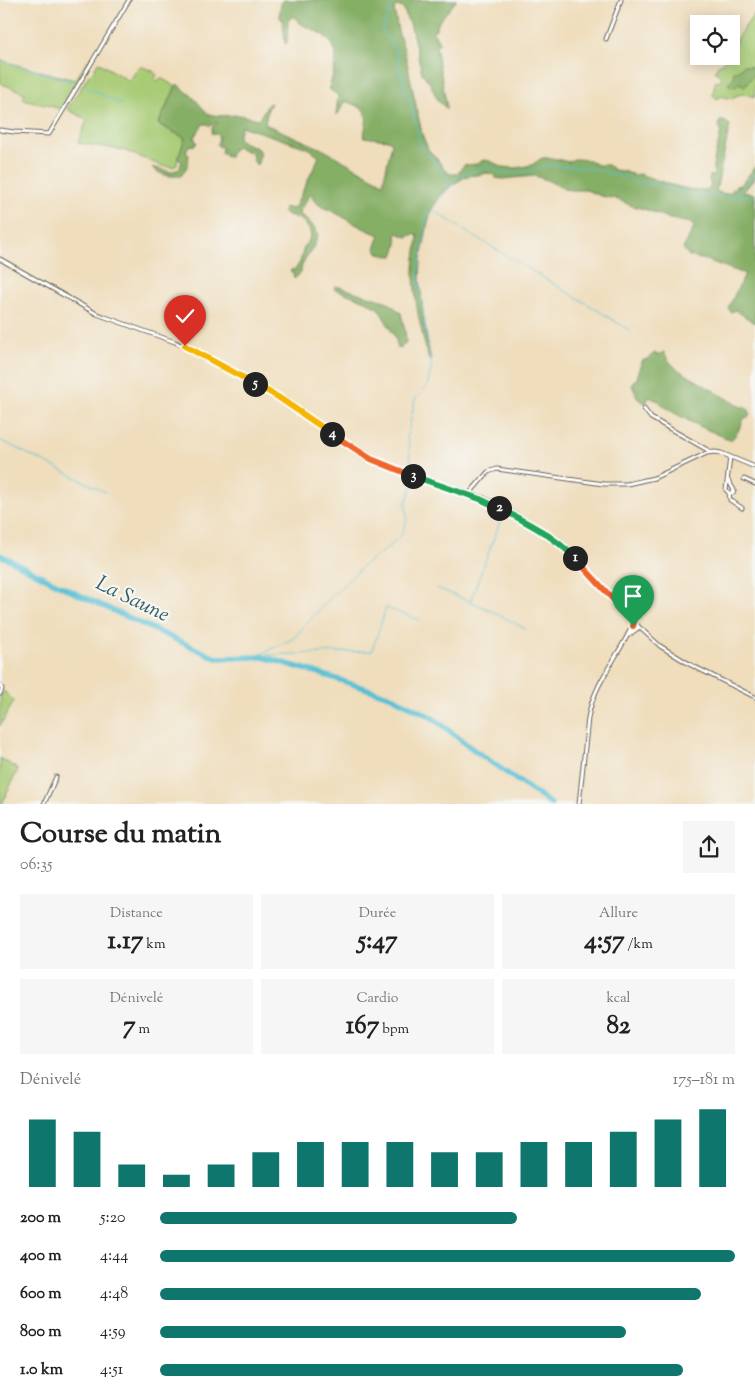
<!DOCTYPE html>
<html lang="fr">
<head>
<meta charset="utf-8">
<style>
  :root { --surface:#fff; --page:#f6f6f6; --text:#222; --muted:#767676; --accent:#0f766e }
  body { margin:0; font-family:"Sorts Mill Goudy",serif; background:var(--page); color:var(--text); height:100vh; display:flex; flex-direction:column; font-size:19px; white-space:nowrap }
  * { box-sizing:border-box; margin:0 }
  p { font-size:16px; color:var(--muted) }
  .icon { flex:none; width:28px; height:28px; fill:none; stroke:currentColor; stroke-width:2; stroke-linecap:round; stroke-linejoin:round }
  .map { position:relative; height:804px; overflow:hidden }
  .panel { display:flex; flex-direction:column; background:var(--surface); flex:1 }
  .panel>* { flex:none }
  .tools { position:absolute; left:690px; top:15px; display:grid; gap:10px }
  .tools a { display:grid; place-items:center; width:50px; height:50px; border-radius:0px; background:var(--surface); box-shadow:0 2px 12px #0003; font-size:25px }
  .pin { position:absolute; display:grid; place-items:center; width:42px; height:42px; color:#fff; margin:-51px -21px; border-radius:50% 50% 50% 0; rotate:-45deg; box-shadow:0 0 5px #0007 }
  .pin .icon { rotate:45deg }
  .km { position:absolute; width:25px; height:25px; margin:-12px; border-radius:50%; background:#222; color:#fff; font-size:14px; line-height:25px; text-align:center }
  .round { display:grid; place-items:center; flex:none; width:52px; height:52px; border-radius:0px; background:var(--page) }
  .head { display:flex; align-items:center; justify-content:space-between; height:85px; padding:0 20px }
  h1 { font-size:28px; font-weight:700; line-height:38px }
  .stats { display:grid; grid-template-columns:repeat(3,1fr); gap:8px; height:85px; padding:5px 20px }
  .stats div { display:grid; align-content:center; border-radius:0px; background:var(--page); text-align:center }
  .stats b { font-size:25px; font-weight:700 }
  .stats small { font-size:14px; font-weight:400 }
  .stats p { font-size:14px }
  .chart { height:140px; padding:10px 20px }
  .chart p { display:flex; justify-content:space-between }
  .chart svg { width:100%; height:90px; margin-top:5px; stroke:var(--accent); stroke-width:6 }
  ul { padding:0 20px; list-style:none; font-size:16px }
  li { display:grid; grid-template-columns:80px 60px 1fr; align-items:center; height:38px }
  li i { height:12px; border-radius:6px; background:var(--accent) }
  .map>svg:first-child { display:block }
  .green { fill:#a8cb75; stroke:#627448 }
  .forest { fill:#86af66; stroke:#516641 }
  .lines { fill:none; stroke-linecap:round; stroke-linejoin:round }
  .stream { stroke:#57bfd4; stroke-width:1 }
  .river { stroke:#57bfd4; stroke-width:5.5 }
  .minor-casing { stroke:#666054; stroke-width:5 }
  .minor { stroke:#fff; stroke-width:3 }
  .split-1-casing { stroke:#fff; stroke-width:10 }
  .split-2-casing { stroke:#fff; stroke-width:10 }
  .split-3-casing { stroke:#fff; stroke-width:10 }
  .split-4-casing { stroke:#fff; stroke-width:10 }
  .split-5-casing { stroke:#fff; stroke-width:10 }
  .split-6-casing { stroke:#fff; stroke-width:10 }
  .split-1 { stroke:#f0652b; stroke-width:6 }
  .split-2 { stroke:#22a559; stroke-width:6 }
  .split-3 { stroke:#22a559; stroke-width:6 }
  .split-4 { stroke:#f0652b; stroke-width:6 }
  .split-5 { stroke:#f5b400; stroke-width:6 }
  .split-6 { stroke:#f5b400; stroke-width:6 }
  .labels { text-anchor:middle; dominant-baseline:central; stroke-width:4.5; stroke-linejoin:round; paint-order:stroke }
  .water-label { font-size:21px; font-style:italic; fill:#345d66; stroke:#f6f6f2 }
</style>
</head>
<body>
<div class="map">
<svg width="755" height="804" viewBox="0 0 755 804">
  <rect width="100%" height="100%" fill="#f6f6f2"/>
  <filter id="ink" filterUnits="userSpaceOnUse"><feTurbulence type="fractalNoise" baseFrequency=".02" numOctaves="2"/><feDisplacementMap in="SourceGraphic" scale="10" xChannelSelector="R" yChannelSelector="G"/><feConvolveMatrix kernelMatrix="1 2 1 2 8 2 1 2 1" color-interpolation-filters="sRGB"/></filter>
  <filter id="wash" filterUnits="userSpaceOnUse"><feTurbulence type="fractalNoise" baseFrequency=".0096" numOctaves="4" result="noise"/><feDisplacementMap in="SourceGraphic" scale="20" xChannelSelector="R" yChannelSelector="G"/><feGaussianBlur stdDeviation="1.12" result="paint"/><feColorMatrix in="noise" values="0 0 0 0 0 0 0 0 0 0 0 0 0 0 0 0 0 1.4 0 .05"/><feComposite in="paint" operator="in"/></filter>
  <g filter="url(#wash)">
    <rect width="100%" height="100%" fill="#efddbc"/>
    <path class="green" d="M755,13V68L751,66L754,74L755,72V97C745,94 740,92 731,99L722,96L717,99L713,95C714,90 714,85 716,81L719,82L722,78L715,71L718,65L723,63L725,56H731C731,49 736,46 736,39Z
      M0,60L35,70L75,80L88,61L91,62L61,109L23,99L25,93L0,83Z
      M98,62L129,81L140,66L153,71L157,75L154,80L157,81L161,78L176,87L158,124L185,138L178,157L177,165L173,167L162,166L123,150L78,143L87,120L67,109L89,75L94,70Z
      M4,691L14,701L0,726V697Z
      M0,758L18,769L2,804L0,803Z"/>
    <path class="forest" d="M284,0H457L440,20L435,30L432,32L436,36L439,43L436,47L447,108H446L438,101L430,83L422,73L410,23L407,19L403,8L397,6L394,8L398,31L405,53L422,134L428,149L437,159L445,170L450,174H457L464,165L478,164L483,160L490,161L502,167L516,168L532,165L542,158H552L569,162L574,159L589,160L597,165H608L614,170L623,171L634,175L639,174C658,180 691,194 709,189L711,185L709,181L710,176L714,175L715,173L713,170C713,156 720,143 721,129L719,127L720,121H724L730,125L716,191L724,194L730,193L736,186L741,185C745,178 751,174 755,166V178L743,192L755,194V323L735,310L731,312L728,308L745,274L706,260L689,256L683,249L694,227L691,223L670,219L650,211L630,205L616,199L601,196L586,190H571L564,189L547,180L535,176L502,179L496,178L492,174L487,173L478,175L467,176L452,185L441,196L431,210L428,223L421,259L420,280L424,325L431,359L429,360C421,331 414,301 414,271C414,259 417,248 418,236L414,234L407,237L397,233L396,234L397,245L393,256C386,256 379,255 375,249L380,235C364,230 349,220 334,212C328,209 322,208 317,203C313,201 313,197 310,195L303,205L299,213C306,220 315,225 318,234C316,240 315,246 311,250C306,258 301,263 301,273L294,279L293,273L290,271L292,269L295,270L300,262L304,247L311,236C310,228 305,223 299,218L295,219L292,215L290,216L283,212L284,207L292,209L295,207L319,157L308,148L241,126L238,138C245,145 255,145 261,152L257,166L253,160L252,152L241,150L238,147L233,149L230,157H228L221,153L222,148L217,145L219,138L217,134H214L211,133L213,126L218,123L216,122L210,126L207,124H203L194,137L197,143L195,145L188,146L186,153L189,155C188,164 187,169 181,176C171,177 158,175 152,167L171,172L179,169L182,161L179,160L178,157L185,138L158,124L177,84L193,97L208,114L219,116L239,115L259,119L268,104L271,103L268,109L265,124L322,149L383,183L392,143L388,140L363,137C370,113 368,109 345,101L338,114H336L338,95L329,89C337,59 344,44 312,29C305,26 300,25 296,18L292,17L288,21L287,43L285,44L283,21L279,16L281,4Z
      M743,65L755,68L754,74L744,87L741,83L735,87L730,86L728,83L734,77L733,71L739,70Z
      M336,286L388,302L401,313L405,331L406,342L402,347L398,348L395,337L379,309L366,301L334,289Z
      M664,352L669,361L677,369L741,407H746L749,410L750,414L748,418L745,417L737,433L731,440C716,434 666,412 659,401L648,397L647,404L638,399L632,385L633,381L637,379C637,372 642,368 642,361L649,358L654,353L658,355Z"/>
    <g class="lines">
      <path class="stream" d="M389,0L391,10L382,30L397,53L398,59L405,92L410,99L421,147L443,173L449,185
        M0,60L77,83
        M81,85L121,104
        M736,196H755
        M430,208L467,232L599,311L630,331
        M0,440L105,492
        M414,474C413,468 410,462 410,456C409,448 410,445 407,438L415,399L424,390L428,383L431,370V363L418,276L428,211L449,185L454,180L467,173L473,170L491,167L500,173H512L531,171L540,167L549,165L588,168L604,171L611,175L615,174L622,178L626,176H629L633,182C643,181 646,186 657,184C663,188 665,187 671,189C692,194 713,197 735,196L755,173
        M437,588L488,609L526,629
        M470,602L503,514
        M267,655L372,651L386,608L420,620
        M263,657L264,656
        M253,658L294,638L330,598L365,564L389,547L402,534L407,519L406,503L413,484L414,479"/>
      <path class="river" d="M0,555L75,593L216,658L263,657L315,672L392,697L433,718L474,750L551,804"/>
    </g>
  </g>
  <g filter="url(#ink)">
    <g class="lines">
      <g class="minor-casing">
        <path id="minor" d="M606,39L621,0
          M0,130L14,132L49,134L129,0
          M0,259L97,314L175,342L195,352L278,397L339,439L371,459L415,477L484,498L517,515L543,532
          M644,409L651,418L711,452
          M730,457L726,490L729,493L730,500L742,508
          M744,479L755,484
          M728,480L734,490L733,493H729
          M436,484L480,499L522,520
          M470,493L488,472L497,469L604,484H627L654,478L707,453L715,452L721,453L755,467
          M543,532L570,552L639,627L660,646L691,665L755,697
          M629,635L639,627
          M0,685L2,689L0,694
          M44,804L56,777
          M579,804L588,718C594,682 620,655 634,622"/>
      </g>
      <use href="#minor" class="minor"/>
    </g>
  </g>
  <g class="lines" filter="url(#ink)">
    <g class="split-1-casing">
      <path id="split-1" d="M575,558L634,622L633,626"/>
    </g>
    <g class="split-2-casing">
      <path id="split-2" d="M499,508C526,522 553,535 575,558"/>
    </g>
    <g class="split-3-casing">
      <path id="split-3" d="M413,476L480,499L499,508"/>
    </g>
    <g class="split-4-casing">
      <path id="split-4" d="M332,434L371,459L413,476"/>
    </g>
    <g class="split-5-casing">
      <path id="split-5" d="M255,384L278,397L332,434"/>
    </g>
    <g class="split-6-casing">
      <path id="split-6" d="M185,346L255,384"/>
    </g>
    <use href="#split-1" class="split-1"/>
    <use href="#split-2" class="split-2"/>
    <use href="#split-3" class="split-3"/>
    <use href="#split-4" class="split-4"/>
    <use href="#split-5" class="split-5"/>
    <use href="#split-6" class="split-6"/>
  </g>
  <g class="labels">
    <g class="water-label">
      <text transform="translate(132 600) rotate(26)">La Saune</text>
    </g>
  </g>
</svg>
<div class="tools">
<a><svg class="icon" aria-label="locate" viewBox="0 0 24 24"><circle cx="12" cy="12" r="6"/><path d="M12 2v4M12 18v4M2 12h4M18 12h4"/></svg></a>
</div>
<div class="pin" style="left:633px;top:626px;background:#1e9e55"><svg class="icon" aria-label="arrive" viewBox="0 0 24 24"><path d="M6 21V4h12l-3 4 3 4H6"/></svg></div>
<div class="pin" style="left:185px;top:346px;background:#d93025"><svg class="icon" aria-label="check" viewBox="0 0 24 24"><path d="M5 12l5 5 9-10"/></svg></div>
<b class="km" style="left:575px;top:558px">1</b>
<b class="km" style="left:499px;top:508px">2</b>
<b class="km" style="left:413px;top:476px">3</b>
<b class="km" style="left:332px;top:434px">4</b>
<b class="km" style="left:255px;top:384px">5</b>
</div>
<section class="panel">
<div class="head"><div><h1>Course du matin</h1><p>06:35</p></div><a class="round"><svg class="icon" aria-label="share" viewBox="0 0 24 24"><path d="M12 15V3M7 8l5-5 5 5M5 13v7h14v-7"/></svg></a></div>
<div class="stats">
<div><p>Distance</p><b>1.17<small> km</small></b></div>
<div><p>Durée</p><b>5:47</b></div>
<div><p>Allure</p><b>4:57<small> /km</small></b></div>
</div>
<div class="stats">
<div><p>Dénivelé</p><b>7<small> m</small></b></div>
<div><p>Cardio</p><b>167<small> bpm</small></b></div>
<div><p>kcal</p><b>82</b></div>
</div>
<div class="chart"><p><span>Dénivelé</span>175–181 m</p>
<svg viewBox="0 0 160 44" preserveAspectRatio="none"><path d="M5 44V11M15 44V17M25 44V33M35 44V38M45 44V33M55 44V27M65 44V22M75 44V22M85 44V22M95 44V27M105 44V27M115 44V22M125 44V22M135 44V17M145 44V11M155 44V6"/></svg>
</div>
<ul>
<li><b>200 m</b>5:20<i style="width:62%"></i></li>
<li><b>400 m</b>4:44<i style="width:100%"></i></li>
<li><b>600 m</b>4:48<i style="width:94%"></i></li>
<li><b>800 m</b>4:59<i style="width:81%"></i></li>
<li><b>1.0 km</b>4:51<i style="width:91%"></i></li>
</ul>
</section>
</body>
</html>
